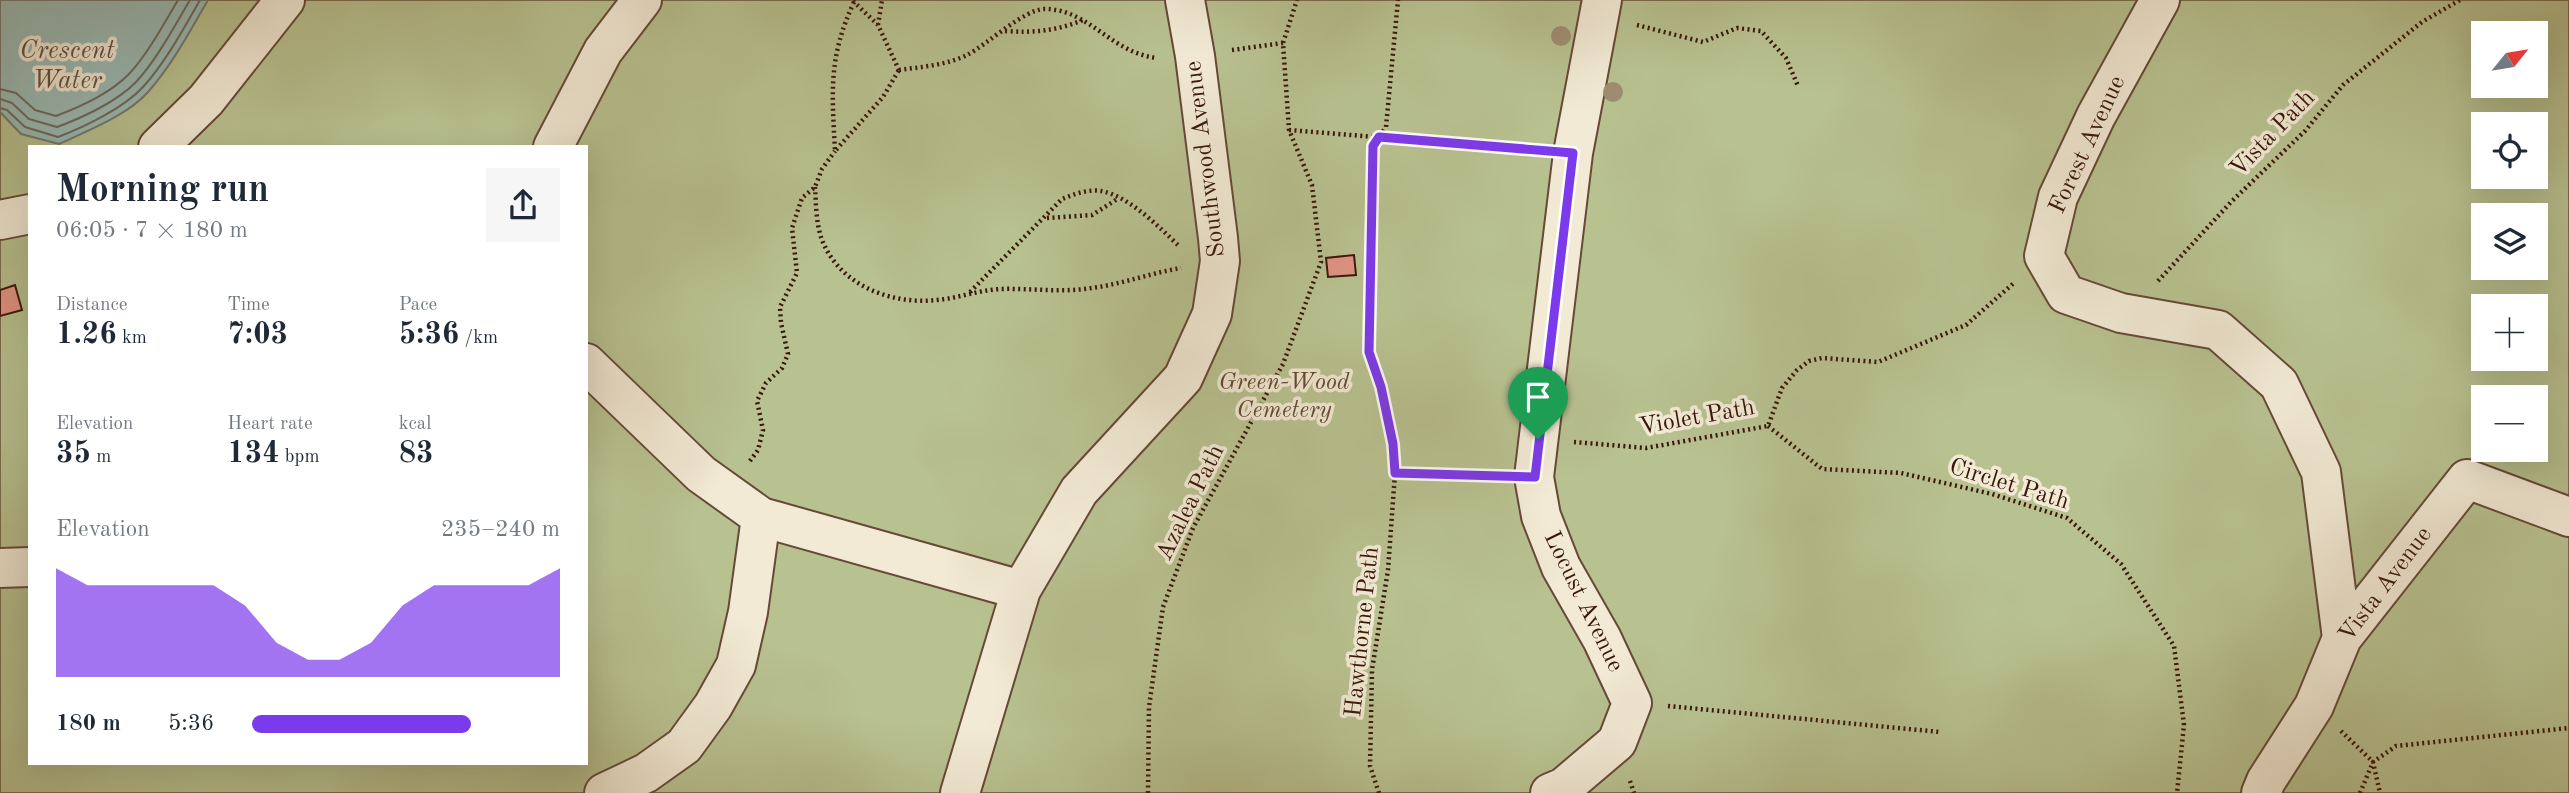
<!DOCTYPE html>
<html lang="en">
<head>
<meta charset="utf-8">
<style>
  :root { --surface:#fff; --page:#f6f6f7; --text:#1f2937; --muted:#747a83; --accent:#7c3aed }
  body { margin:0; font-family:"Old Standard TT",serif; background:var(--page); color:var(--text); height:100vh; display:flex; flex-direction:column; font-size:26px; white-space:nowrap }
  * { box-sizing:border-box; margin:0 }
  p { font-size:23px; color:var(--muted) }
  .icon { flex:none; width:38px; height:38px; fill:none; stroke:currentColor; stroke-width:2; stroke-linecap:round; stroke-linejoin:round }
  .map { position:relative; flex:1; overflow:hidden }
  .side { position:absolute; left:28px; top:145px; width:560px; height:620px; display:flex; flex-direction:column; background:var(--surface); border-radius:0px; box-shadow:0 7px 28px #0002 }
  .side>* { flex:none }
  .needle { width:46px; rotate:60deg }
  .controls { position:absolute; left:2471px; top:21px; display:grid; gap:14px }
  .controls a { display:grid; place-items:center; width:77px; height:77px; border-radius:0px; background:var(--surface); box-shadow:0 7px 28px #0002; font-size:35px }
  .pin { position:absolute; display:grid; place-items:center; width:60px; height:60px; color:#fff; margin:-72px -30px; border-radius:50% 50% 50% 0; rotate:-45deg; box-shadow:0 0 7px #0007 }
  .pin .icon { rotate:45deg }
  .round { display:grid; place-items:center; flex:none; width:74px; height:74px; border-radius:0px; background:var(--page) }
  .summary { display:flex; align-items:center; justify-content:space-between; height:119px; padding:0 28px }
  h1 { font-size:38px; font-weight:700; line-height:52px }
  .metrics { display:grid; grid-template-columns:repeat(3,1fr); gap:10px; height:119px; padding:7px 28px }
  .metrics div { display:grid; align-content:center }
  .metrics b { font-size:30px; font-weight:700 }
  .metrics small { font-size:19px; font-weight:400 }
  .metrics p { font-size:19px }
  .chart { height:196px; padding:14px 28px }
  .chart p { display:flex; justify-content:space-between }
  .chart svg { width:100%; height:126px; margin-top:7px; fill:var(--accent); opacity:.7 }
  ul { padding:0 28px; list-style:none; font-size:23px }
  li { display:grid; grid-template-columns:112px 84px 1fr; align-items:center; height:52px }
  li i { height:18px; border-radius:9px; background:var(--accent) }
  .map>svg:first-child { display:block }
  .green { fill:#b8c190; stroke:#796c4d; stroke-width:2; fill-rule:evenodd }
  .water { fill:#99bbb7; stroke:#737972; stroke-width:2 }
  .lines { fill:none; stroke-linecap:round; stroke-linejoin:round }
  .shore { stroke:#6a6960; stroke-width:2 }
  .building { fill:#e29485; stroke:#3a170a; stroke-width:2 }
  .minor-casing { stroke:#664937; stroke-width:42 }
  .path { stroke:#3a170a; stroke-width:4.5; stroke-dasharray:2 3.5; stroke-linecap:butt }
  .minor { stroke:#f2ead5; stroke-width:38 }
  .tree { fill:#9f8d71 }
  .route-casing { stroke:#fff; stroke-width:14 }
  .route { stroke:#7c3aed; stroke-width:9 }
  .labels { text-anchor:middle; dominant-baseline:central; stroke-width:7; stroke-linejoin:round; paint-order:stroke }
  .street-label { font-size:24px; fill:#3a170a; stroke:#f2ead5 }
  .park-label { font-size:24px; font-style:italic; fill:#604a32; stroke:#f2ead5 }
  .water-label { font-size:26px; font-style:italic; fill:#5b5047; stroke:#f2ead5 }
</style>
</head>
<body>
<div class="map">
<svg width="2569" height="793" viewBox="0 0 2569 793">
  <rect width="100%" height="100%" fill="#ebdebe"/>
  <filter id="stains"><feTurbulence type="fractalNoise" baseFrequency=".00286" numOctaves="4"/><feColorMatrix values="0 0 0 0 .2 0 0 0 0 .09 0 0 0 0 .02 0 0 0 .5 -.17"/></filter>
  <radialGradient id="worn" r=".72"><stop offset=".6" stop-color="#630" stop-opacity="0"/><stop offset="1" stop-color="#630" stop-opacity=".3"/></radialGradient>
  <path class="green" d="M0,0H2569V793H0ZM2483,33H2536V86H2483ZM2483,124H2536V177H2483ZM30,147H586V763H30ZM2483,215H2536V268H2483ZM2483,306H2536V359H2483ZM2483,397H2536V450H2483Z"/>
  <path class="water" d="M0,0H208C190,31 172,65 148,92C128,115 87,131 59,144L21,134L0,112Z"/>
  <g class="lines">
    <path class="shore" d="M0,89L16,93L35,110L56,116C80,107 110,93 128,75C146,57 165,22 178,0
      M0,99L12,103L29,119L57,127C82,118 118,101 136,82C156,61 175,25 190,0
      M0,108L7,110L25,127L58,137C84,127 124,108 143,87C165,63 184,28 200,0"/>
  </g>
  <path class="building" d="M1354,255L1356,275L1328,277L1326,258Z
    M15,285L22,310L0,316V290Z"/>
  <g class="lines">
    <g class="minor-casing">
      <path id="minor" d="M2160,0L2096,116L2058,197L2044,256L2066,294L2121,313L2218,330L2279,384L2321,472L2342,638
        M158,147L206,100L285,0
        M553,147L603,51L642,0
        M0,220L30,214
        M586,363L701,474L761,517L1021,590
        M0,568L30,567
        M604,793L646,773L684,746L713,706L736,665L748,612L761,517
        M960,793L1021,590L1079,491L1183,378L1212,314L1220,261L1218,238L1195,56L1185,0
        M1550,793L1564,787L1617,742L1632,703L1602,639L1561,567L1541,516L1534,477L1573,153L1602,0
        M2261,793L2266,781L2314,706L2342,638L2467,479L2569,517"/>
    </g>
    <path class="path" d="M853,1L878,25L899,70
      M854,2C828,58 832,92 835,151L883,97L899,70
      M878,25L882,0
      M1637,25L1703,42L1737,28L1761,31L1786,58L1798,86
      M1005,31C1034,33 1056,31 1083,20
      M1232,50L1283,43
      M899,70C921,67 947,65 967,55C988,44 1024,9 1045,9C1089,9 1111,53 1157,58
      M1289,130L1536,150
      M815,187C816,204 816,224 822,240C840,286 892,305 937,300C959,298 979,290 1001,289C1031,288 1061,293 1092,288C1122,284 1151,273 1181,268
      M1047,218L1092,215L1119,198
      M2158,281L2232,201L2305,131L2343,85L2422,22L2460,0
      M970,292L1062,199C1074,194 1088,189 1101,191C1129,196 1159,227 1179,246
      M1768,426L1822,469L1901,473L1992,494L2067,518L2121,564L2174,646L2184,725L2177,793
      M1574,442L1646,448L1768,426L1782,388L1797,370L1809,361L1822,358L1878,362L1966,325L2015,282
      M750,461L758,450L763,430L757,401L766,383L782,368L788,354L781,323L780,307L797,273L792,228L802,198L815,187L822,169L835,151
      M1395,473L1496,476
      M1668,706L1940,732
      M2341,731L2373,762L2380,793
      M1630,781L1634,793
      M1148,793L1149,707L1163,607L1193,528L1283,364L1321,262L1312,185L1289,130L1283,43L1297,0
      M1379,793L1370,766L1372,670L1388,570L1395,473L1393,444L1381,387L1369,352L1373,146L1386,127L1398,0
      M2360,793L2373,762L2396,746L2569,728"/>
    <use href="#minor" class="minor"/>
  </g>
  <g class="tree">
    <circle cx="1561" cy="36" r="10"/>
    <circle cx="1613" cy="92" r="10"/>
  </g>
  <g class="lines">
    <g class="route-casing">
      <path id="route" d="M1379,137L1573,153L1535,477L1395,473L1393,444L1381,387L1369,352L1373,146Z"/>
    </g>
    <use href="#route" class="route"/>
  </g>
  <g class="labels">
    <g class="street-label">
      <text transform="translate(2273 134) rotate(-46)">Vista Path</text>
      <text transform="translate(2088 145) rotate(-65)">Forest Avenue</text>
      <text transform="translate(1206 159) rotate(-97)">Southwood Avenue</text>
      <text transform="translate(1697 418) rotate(-10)">Violet Path</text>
      <text transform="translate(2009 485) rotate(17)">Circlet Path</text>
      <text transform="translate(1191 503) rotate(-64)">Azalea Path</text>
      <text transform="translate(2386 585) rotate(-53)">Vista Avenue</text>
      <text transform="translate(1583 602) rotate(64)">Locust Avenue</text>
      <text transform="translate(1363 632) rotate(-84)">Hawthorne Path</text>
    </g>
    <g class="park-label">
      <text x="1284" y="383">Green-Wood<tspan x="1284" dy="28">Cemetery</tspan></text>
    </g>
    <g class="water-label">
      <text x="67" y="51">Crescent<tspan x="67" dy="30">Water</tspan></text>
    </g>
  </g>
  <rect width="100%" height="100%" filter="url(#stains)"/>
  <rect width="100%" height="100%" fill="url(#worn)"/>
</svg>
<div class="controls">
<a><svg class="needle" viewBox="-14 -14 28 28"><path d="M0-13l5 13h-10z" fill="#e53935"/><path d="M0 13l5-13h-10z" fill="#747a83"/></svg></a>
<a><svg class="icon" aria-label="locate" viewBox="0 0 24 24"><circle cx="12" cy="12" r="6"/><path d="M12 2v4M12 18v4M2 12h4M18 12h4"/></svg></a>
<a><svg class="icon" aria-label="layers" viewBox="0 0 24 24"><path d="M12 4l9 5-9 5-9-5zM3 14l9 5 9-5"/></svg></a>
<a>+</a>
<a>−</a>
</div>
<div class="pin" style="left:1538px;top:439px;background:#1e9e55"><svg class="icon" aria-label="arrive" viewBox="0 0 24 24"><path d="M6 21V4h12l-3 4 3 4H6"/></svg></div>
<section class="side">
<div class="summary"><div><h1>Morning run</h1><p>06:05 · 7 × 180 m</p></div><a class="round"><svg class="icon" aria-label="share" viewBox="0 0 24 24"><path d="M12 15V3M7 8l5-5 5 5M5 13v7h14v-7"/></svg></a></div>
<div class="metrics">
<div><p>Distance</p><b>1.26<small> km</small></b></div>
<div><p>Time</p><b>7:03</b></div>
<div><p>Pace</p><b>5:36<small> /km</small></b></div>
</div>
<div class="metrics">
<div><p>Elevation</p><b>35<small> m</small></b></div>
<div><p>Heart rate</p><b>134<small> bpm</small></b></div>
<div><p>kcal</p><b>83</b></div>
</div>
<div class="chart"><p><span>Elevation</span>235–240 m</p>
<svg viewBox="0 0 160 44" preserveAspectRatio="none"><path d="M0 44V6L10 12L20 12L30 12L40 12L50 12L60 19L70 32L80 38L90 38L100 32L110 19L120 12L130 12L140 12L150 12L160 6V44z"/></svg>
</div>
<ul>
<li><b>180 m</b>5:36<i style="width:71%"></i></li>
</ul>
</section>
</div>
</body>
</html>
